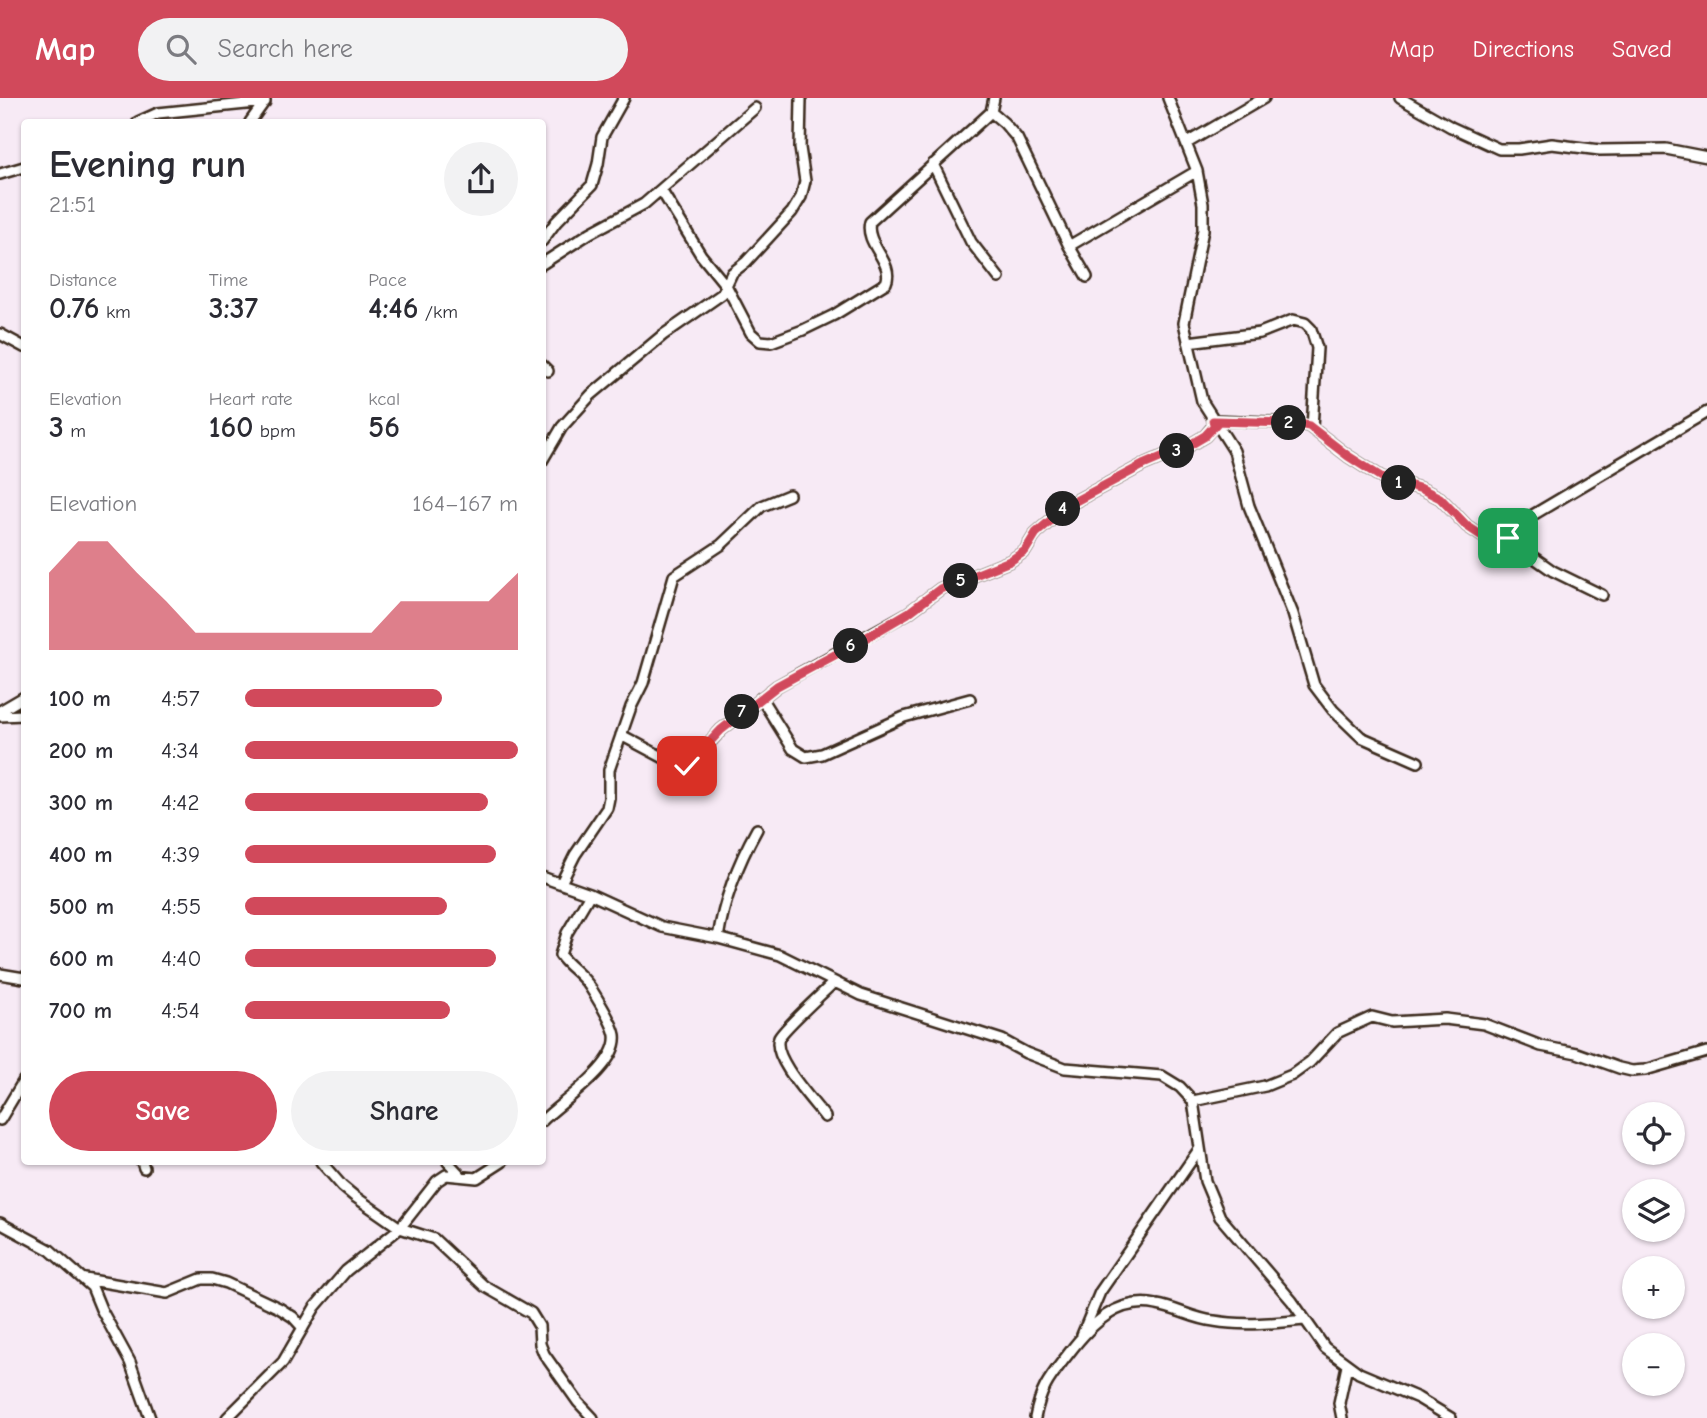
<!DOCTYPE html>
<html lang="en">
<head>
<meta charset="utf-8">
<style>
  :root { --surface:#fff; --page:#f2f2f3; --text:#2b2b33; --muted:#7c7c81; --accent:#d1495b }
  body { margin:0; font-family:"Comic Neue",sans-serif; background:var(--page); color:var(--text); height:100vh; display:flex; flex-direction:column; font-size:26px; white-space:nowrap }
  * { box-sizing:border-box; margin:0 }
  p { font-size:23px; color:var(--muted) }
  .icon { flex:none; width:38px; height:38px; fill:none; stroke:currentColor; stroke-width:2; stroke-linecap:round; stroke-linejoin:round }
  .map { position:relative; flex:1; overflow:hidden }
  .side { position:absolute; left:21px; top:21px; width:525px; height:1046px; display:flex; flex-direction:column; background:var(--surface); border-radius:7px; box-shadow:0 2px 5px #0004 }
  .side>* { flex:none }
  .tools { position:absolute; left:1622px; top:1004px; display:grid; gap:14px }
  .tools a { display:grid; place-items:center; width:63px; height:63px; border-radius:50%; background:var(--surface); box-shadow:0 2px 5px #0004; font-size:35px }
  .pin { position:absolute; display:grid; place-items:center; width:60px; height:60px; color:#fff; margin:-30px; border-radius:14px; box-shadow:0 4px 10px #0006 }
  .km { position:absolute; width:35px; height:35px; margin:-18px; border-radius:50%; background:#222; color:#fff; font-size:19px; line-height:35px; text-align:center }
  .round { display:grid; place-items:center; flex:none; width:74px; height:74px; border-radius:37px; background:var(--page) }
  .overview { display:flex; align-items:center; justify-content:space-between; height:119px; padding:0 28px }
  h1 { font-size:38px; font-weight:700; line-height:52px }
  .stats { display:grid; grid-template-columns:repeat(3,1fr); gap:10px; height:119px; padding:7px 28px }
  .stats div { display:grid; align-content:center }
  .stats b { font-size:30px; font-weight:700 }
  .stats small { font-size:19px; font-weight:400 }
  .stats p { font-size:19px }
  .chart { height:196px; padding:14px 28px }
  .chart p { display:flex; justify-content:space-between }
  .chart svg { width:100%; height:126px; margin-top:7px; fill:var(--accent); opacity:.7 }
  .button { display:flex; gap:14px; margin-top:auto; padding:14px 28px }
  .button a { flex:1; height:80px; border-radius:42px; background:var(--accent); color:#fff; font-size:28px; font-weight:700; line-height:80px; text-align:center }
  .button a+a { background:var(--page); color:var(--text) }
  ul { padding:0 28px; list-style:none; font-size:23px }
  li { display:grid; grid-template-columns:112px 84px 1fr; align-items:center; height:52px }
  li i { height:18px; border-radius:9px; background:var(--accent) }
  header { display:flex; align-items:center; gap:42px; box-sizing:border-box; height:98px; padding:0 35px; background:var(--accent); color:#fff }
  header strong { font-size:33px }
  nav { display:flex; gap:38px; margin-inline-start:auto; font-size:24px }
  .search { width:490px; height:63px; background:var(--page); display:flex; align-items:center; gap:18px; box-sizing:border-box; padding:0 24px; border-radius:38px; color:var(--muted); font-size:26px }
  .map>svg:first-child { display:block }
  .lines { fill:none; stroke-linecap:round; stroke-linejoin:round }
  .street-casing { stroke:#3b2a1e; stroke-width:14 }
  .street { stroke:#fff; stroke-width:9 }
  .route-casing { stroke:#fff; stroke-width:14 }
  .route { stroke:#d1495b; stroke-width:9 }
</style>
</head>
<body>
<header>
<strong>Map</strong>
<div class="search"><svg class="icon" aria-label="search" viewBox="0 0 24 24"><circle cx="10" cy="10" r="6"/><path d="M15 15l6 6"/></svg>Search here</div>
<nav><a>Map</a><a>Directions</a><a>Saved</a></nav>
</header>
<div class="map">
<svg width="1707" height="1320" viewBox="0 0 1707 1320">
  <rect width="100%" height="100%" fill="#f7eaf5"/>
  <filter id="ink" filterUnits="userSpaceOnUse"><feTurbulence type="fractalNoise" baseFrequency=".0143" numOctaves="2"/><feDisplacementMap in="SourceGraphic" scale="14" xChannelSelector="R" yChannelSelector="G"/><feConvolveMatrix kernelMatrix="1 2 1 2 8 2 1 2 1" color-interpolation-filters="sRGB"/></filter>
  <g filter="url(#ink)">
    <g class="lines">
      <g class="street-casing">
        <path id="street" d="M1168,0L1197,73L1203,106V132L1184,225L1202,303L1234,353L1249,408L1293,516L1314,587L1333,612L1361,639L1418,664
          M1400,0L1451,29L1499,51H1519L1552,46L1600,52L1666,51L1707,59
          M991,14L1004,25L1017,40L1069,148L1087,179
          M138,24L158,15L265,4
          M250,24L265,3
          M1187,45L1264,0
          M933,66L971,144L999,180
          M0,76L24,69
          M661,92L701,157L727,189L751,235L760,243L771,244L803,232L834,217L886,185C895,165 864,146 870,124L991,14L994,0
          M542,143L556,124L592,87L598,66L602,39L624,0
          M1069,148L1197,73
          M542,166L590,135L644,106L755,10
          M0,236L24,249
          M1188,244L1260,235L1293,222L1305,225L1311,231L1317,250L1312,330
          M542,267L548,273
          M1213,322L1294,325L1309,328L1348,358L1381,379L1422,391L1440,400L1467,428L1482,438H1503L1553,473L1602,497
          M542,363L562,329L591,297L663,237L722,196L732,175L746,164L792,114L801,99L805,83L800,50L801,0
          M1499,437L1707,314
          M761,600L793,651L806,659L822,656L904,619L970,601
          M0,613L24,599
          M0,618L24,617
          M621,637L679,668H688L721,632L777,588L908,515L940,491L1010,463L1025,453L1036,435L1070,406L1143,367L1188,348L1205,338L1216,325
          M542,779L590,796L662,829L718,840L780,857L861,897L1002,942L1026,955L1065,970L1162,978L1180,989L1193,1003L1205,1083L1220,1119L1292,1203L1325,1250L1359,1275L1418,1300L1451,1320
          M561,785L575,757L607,710L609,700V672L631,609L643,585L674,478L721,447L762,408L789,397
          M718,840C724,801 738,765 757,731
          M0,876L24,880
          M1193,1003L1265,988L1292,977L1310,964L1337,935L1372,919L1392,924L1445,921L1484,926L1541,948L1577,955L1619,970L1632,973L1645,972L1707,954
          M825,1019C813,1003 771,959 779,940C784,930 822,896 833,885
          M0,1022L24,982
          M542,1023C562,1003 619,967 615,937C613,925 597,900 590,889C582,876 568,869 560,857L567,835L590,796
          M142,1064L144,1070
          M321,1064L342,1088L354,1098L400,1130L434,1141L484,1188L531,1215L539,1228L540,1246L544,1256L578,1304L593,1320
          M448,1064L461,1078
          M0,1125L50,1152L92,1189L101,1211L130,1264L150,1320
          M85,1181L167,1195L201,1181H212L226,1185L279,1210L293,1219L303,1230
          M1082,1237L1100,1194L1200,1050
          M227,1320L283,1264L315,1209L346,1173L400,1130L437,1083L446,1077L477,1080L502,1064
          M1035,1320C1041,1289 1050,1280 1069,1255C1091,1226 1118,1199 1157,1207C1176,1210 1194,1221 1214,1223C1243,1228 1275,1225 1304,1222
          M1342,1320L1339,1305L1347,1268"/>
      </g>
      <use href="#street" class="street"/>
    </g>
  </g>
  <g class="lines" filter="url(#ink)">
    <g class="route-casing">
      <path id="route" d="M687,668L721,632L777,588L857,545L908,515L940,491L1010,463L1025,453L1036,435L1070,406L1143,367L1188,348L1205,338L1216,326L1213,323L1294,325L1309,328L1348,358L1381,379L1422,391L1440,400L1467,428L1482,438L1488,439L1501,437L1508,440"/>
    </g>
    <use href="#route" class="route"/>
  </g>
</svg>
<div class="tools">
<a><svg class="icon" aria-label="locate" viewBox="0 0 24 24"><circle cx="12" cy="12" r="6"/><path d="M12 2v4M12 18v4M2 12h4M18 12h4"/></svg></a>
<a><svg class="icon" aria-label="layers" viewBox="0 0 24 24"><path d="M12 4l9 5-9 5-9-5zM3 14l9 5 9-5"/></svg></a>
<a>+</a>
<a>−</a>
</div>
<div class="pin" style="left:1508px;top:440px;background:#1e9e55"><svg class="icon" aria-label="arrive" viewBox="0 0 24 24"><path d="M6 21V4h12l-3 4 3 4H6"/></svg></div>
<div class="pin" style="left:687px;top:668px;background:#d93025"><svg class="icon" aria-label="check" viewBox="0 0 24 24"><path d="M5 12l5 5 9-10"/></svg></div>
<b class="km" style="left:1399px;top:385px">1</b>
<b class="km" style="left:1289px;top:325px">2</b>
<b class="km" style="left:1177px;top:353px">3</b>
<b class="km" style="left:1063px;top:411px">4</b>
<b class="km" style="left:961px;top:483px">5</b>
<b class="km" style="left:851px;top:548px">6</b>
<b class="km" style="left:742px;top:614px">7</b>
<section class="side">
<div class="overview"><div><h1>Evening run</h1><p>21:51</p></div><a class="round"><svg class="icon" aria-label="share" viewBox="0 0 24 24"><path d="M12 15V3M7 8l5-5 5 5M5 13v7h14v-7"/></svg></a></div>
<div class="stats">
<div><p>Distance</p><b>0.76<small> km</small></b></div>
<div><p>Time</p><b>3:37</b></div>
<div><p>Pace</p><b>4:46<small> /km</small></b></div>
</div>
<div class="stats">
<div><p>Elevation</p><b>3<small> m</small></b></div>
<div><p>Heart rate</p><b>160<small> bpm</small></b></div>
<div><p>kcal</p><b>56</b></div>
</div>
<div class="chart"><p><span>Elevation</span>164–167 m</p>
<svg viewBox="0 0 160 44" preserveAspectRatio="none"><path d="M0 44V17L10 6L20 6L30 17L40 27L50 38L60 38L70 38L80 38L90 38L100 38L110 38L120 27L130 27L140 27L150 27L160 17V44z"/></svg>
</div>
<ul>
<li><b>100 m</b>4:57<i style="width:72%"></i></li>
<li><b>200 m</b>4:34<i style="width:100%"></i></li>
<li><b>300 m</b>4:42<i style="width:89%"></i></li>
<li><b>400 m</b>4:39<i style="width:92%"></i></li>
<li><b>500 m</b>4:55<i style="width:74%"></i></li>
<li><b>600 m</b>4:40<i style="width:92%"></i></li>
<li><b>700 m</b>4:54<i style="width:75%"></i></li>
</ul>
<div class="button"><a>Save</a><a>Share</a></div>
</section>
</div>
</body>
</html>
